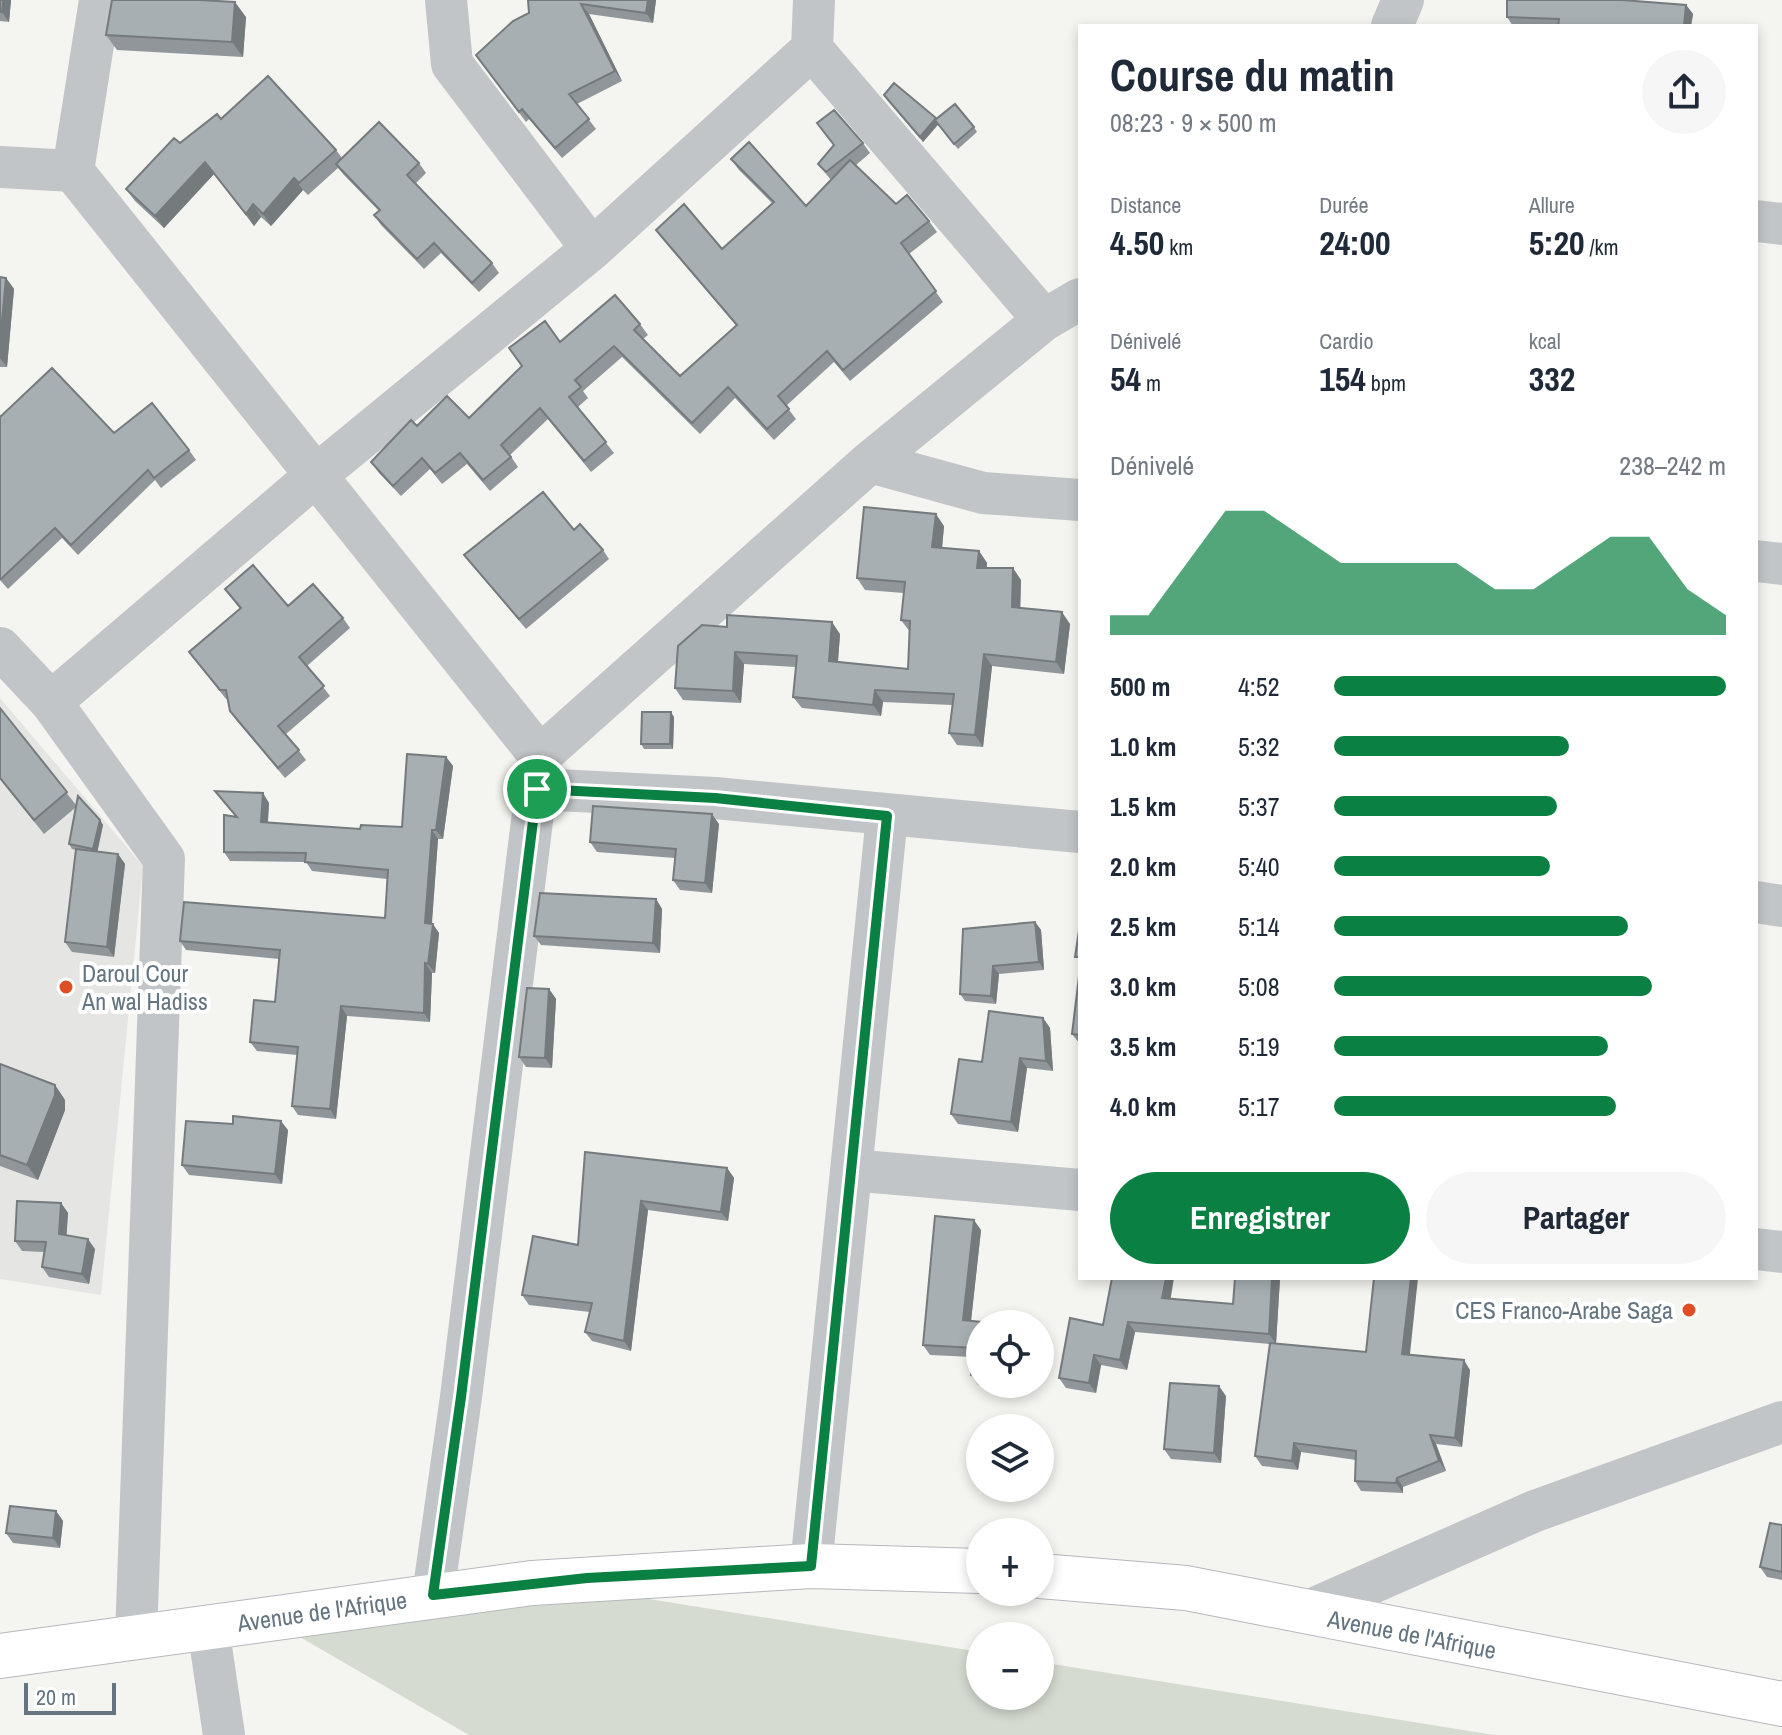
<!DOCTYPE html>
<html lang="fr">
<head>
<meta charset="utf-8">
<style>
  :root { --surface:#fff; --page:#f6f6f7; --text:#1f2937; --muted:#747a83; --accent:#0b8043 }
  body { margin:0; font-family:"Archivo Narrow",sans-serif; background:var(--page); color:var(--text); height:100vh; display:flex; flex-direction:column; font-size:30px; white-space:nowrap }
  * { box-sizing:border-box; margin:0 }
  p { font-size:26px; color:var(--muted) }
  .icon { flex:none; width:44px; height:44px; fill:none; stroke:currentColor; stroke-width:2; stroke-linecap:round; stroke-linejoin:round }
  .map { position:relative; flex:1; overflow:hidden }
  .details { position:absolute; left:1078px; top:24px; width:680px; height:1256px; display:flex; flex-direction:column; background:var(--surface); border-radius:0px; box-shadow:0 4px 12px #0003 }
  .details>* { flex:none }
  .controls { position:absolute; left:966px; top:1310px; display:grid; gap:16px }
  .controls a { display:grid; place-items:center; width:88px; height:88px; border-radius:50%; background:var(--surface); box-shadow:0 4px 12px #0003; font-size:40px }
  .scale { position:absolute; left:24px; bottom:20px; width:92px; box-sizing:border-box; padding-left:8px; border:4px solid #647481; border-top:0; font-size:22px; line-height:28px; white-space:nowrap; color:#647481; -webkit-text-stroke:6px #fff; paint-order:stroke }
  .pin { position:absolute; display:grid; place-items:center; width:68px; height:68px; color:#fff; margin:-34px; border:4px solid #fff; border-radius:50%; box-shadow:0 2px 8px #0007 }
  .round { display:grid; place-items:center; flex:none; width:84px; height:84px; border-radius:42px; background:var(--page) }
  .headline { display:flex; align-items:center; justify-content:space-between; height:136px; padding:0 32px }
  h1 { font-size:44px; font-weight:700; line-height:60px }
  .stats { display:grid; grid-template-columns:repeat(3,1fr); gap:12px; height:136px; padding:8px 32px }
  .stats div { display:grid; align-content:center }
  .stats b { font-size:34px; font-weight:700 }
  .stats small { font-size:22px; font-weight:400 }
  .stats p { font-size:22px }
  .chart { height:224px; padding:16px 32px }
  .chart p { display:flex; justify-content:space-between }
  .chart svg { width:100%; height:144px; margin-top:8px; fill:var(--accent); opacity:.7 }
  .primary-button { display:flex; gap:16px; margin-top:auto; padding:16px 32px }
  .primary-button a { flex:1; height:92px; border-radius:48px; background:var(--accent); color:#fff; font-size:32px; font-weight:700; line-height:92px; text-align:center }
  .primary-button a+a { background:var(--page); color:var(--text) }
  ul { padding:0 32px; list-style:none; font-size:26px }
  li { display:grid; grid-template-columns:128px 96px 1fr; align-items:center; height:60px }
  li i { height:20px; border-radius:10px; background:var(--accent) }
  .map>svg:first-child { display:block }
  .built { fill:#e5e6e4 }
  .green { fill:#d5dbd1 }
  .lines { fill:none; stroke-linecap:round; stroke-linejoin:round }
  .major-casing { stroke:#b5b8bc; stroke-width:46 }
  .minor { stroke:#c2c5c8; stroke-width:42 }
  .major { stroke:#fff; stroke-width:44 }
  .wall { fill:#90969a }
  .shaded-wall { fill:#757a7d }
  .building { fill:#a7afb3; stroke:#757a7d; stroke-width:2 }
  .route-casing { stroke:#fff; stroke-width:16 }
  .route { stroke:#0b8043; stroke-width:10 }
  .poi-dot { fill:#df4e25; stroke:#fff; stroke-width:3 }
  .labels { text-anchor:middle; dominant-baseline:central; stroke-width:8; stroke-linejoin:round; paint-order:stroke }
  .poi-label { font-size:24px; fill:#647481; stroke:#fff; text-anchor:start }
  .street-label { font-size:24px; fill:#647481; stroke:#fff }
</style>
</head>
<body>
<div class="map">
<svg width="1782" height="1735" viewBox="0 0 1782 1735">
  <rect width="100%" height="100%" fill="#f4f4f0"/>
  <path class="built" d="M0,698L143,866L101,1295L0,1279Z"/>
  <path class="green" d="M605,1592L980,1652V1696H1040V1662L1494,1735H469L255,1611Z"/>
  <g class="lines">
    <g class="major-casing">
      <path id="major" d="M1040,1576L1186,1588L1782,1704
        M0,1656L532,1583L811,1566L980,1571"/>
    </g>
    <path class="minor" d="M100,0L73,171L540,756
      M446,0L452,64L592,249
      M814,0L812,49L1044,320
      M1392,26L1403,0
      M0,167L73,171
      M1756,221L1782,224
      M870,462L983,493L1080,500
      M1756,561L1782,564
      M0,648L51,702L164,859L136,1637
      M51,702L314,477L592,249L812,49
      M537,789L715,798L1080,832
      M1756,902L1782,906
      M851,1170L1080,1190
      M1756,1249L1782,1252
      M811,1566L887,816
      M433,1595L461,1397L540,756L870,462L1044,320L1080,299
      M1306,1612L1535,1511L1782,1422
      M208,1627L224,1735"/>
    <use href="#major" class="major"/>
  </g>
  <path class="wall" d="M0,0H11L9,22L0,21Z
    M528,0H656L653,23L589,14L622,81L577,104L596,129L562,158L529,119L526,122L476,55L529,13Z
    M1686,5L1693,14L1691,26H1513L1507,17Z
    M246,17L243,57L117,50L106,35Z
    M887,100L936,119L974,127L977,132L958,149L938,125L923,142Z
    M221,119L336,150L342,158L419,163L426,173L416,183L492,263L499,273L479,292L441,253L424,269L381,225L374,215L379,211L343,174L338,168L308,195L303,190L271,226L261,217L254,226L214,174L164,228L135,201L126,189L180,143Z
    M817,123L863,143L870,153L856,165L896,204L929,221L937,232L909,254L943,302L850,381L834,362L786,406L796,419L774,440L735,398L700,434L622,357L583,391L588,398L578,407L614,453L591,472L548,419L510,455L518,467L490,491L467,464L442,484L430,469L401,496L379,473L371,462L417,426L469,418L560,342L640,324L648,335L643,339L680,376L736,325L664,241L656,230L722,249L772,203L739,170L731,159L806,206L831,180L818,164L834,145Z
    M0,277L6,278L14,289L7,367H0Z
    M0,415L114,433L189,450L196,460L161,488L155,480L78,555L62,538L8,589L0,580Z
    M944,526L942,548L979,551L987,563V568L1021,580L1020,608L1070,624L1064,674L992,666L983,747L957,745L949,733L952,705L883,702L881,716L802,708L793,697L796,667L744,664L741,703L683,700L675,688L678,646L840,634L838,662L908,669L910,632L901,620L904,593L865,590L857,578Z
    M574,530L603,550L609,559L526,629L464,555Z
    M225,589L288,606L343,618L350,628L307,666L330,696L286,734L306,760L285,778L237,721L230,711L228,699H226L189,652L240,609Z
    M0,708L76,805L100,820L103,825L97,851L118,854L125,864L114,957L72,952L65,942L76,850L72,849L69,844L75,808L44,834L0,779Z
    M674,717L673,749H644L641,744Z
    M446,757L453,766L443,839H438L432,924L439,933L435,973H432L430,1022L347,1016L336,1119L298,1115L292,1106L297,1055L257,1051L250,1042L275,1002L279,959L186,950L180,941L385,918L387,879L312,871L306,862L230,861L224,852L236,817L215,791L269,803L268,822L360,829L402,827Z
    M719,824L712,893L680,890L673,880L675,858L597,852L590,842Z
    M656,899L662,909L660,953L541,945L534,936Z
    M1035,922L1041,930L1044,970L999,974L996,1004L965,1001L960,994Z
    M1080,968V1044L1072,1034Z
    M549,989L556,999L552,1068L526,1067L519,1057Z
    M1043,1018L1050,1028L1053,1071L1027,1068L1018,1132L958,1124L951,1114L982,1062Z
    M0,1064L55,1085L65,1100V1110L38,1180L0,1166Z
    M288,1130L282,1184L189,1175L182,1165Z
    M585,1152L727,1168L734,1178L728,1221L648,1210L631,1351L592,1341L585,1332L590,1312L529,1305L522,1295L578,1245Z
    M61,1203L68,1213L66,1235L95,1249L89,1284L49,1277L42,1267L44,1252L22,1251L15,1241Z
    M981,1230L971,1321L980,1324V1384H1018L1017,1389L978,1385L971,1375L973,1357L930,1355L923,1345Z
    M1235,1278H1280L1276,1344L1410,1355L1470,1370L1462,1447L1436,1444L1446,1471L1403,1487V1493L1361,1491L1355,1481L1356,1460L1301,1452L1298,1470L1262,1466L1255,1456L1270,1344L1135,1332L1127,1370L1101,1365L1096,1393L1066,1388L1059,1378L1103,1325L1171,1299L1233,1304Z
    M1226,1396L1221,1463L1171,1459L1164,1449Z
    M56,1511L63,1521L60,1548L13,1543L6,1533Z
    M1782,1525V1580L1767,1577L1760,1567Z"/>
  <path class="shaded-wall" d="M3,0H11L9,22L2,12Z
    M648,0H656L653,23L646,13Z
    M235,2L246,17L243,57L232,42Z
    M581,4L589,14L622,81L615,71Z
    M1686,5L1693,14L1691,26H1684Z
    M936,118L939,123L923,142L920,137Z
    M205,162L214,174L164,228L155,216Z
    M294,178L303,190L271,226L263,214Z
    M253,204L261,217L254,226L246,214Z
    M6,278L14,289L7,367L0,358V342Z
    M936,514L944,526L941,559L932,547Z
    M979,551L987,563L986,579L977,568Z
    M1013,568L1021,580L1020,619L1012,607Z
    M1062,612L1070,624L1064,674L1056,662Z
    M832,622L840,634L837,673L829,661Z
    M735,652L744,664L741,703L733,691Z
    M984,654L992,666L983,747L975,735Z
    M875,690L883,702L881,716L873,705Z
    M671,712L674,717L673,749L670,744Z
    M446,757L453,766L443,839L436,830Z
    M263,793L269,803L267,831L261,822Z
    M712,814L719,824L712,893L705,883Z
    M100,820L103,825L97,854L93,849Z
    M432,830L438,839L431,932L425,923Z
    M118,854L125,864L114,957L107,947Z
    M656,899L662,909L660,953L653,943Z
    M1035,922L1041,930L1044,970L1039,962Z
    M433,924L439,933L435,973L428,964Z
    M425,963L432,973L430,1022L424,1013Z
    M993,966L999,974L996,1004L991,996Z
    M549,989L556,999L552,1068L545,1058Z
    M341,1006L347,1016L336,1119L330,1109Z
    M1043,1018L1050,1028L1053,1071L1046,1061Z
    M1020,1058L1027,1068L1018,1132L1011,1122Z
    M55,1085L65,1100V1110L38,1180L27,1165Z
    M281,1121L288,1130L282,1184L275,1174Z
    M727,1168L734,1178L728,1221L721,1212Z
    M641,1201L648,1210L631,1351L624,1341Z
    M61,1203L68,1213L66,1244L59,1234Z
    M974,1220L981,1230L970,1330L963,1320Z
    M88,1239L95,1249L89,1284L82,1274Z
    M1166,1278H1174L1169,1308L1162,1298Z
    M1272,1278H1280L1276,1344L1269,1334Z
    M1411,1278H1418L1409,1363L1402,1354Z
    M1128,1322L1135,1332L1127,1370L1120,1360Z
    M1094,1355L1101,1365L1096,1393L1089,1383Z
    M1464,1360L1470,1370L1462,1447L1455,1438Z
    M1219,1386L1226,1396L1221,1463L1214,1453Z
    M1430,1435L1436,1444L1446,1471L1439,1461Z
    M1294,1443L1301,1452L1298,1470L1292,1461Z
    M1397,1478L1403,1487V1493L1396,1483Z
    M56,1511L63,1521L60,1548L53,1538Z"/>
  <path class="building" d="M0,0H3L2,12H0Z
    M112,0H200L235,2L232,42L106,35Z
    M528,0H648L646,13L581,4L615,71L569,94L589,119L555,148L522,109L519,112L476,55L513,21L529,13Z
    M1507,0H1622L1686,5L1684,26H1558L1559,19L1507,17Z
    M268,76L336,150L299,183L294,178L263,214L253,204L246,214L205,162L155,216L126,189L174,138L180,143L217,114L221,119Z
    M894,83L936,118L920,137L884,95Z
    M955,104L974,127L954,144L935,120Z
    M834,110L863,143L826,172L818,164L834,145L817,123Z
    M379,122L419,163L407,175L492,263L472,283L434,243L417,259L374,215L380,210L336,164Z
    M749,142L806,206L850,160L896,204L907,195L929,221L901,243L936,291L843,370L827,351L778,396L789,409L767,429L728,387L692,423L614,346L575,380L581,387L569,397L606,442L584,461L540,408L501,445L511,457L483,480L460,453L435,473L422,458L393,486L371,462L411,420L417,426L447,396L469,418L522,366L509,348L545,321L560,342L615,295L640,324L634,330L680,376L737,325L656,230L684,204L722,249L774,202L731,159Z
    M0,277L6,278L0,342Z
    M52,368L114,433L152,403L189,450L154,478L148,470L71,545L55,528L1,579L0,578V417Z
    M543,492L574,530L580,524L603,550L519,619L464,555Z
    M864,507L936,514L932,547L979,551L977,568H1013L1012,607L1062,612L1056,662L984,654L975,735L949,733L954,694L875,690L873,705L793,697L797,656L735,652L733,691L675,688L678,646L702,625L727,627V615L832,622L829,661L908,669L910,621L901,620L905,582L857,578Z
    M253,565L288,606L313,584L343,618L299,657L324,686L278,726L299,750L278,768L230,711L226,690H220L189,652L241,608L225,589Z
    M0,708L67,792L34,820L0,778Z
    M642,712H671L670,744H641Z
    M407,754L446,757L436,830H432L425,923L433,924L428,964L425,963L424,1013L341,1006L330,1109L292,1106L298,1047L250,1042L254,1000L275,1002L280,950L180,941L184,902L385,918L388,870L305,862L306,853L224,852V815L237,817L215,791L263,793L261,822L360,829L361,825L402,827Z
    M78,796L100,820L93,849L69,844Z
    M593,806L712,814L705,883L673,880L676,849L590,842Z
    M76,849L118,854L107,947L65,942Z
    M540,893L656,899L653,943L534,936Z
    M1035,922L1039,962L993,966L991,996L960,994L963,929Z
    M1080,924V957H1075Z
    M1080,968V1035L1072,1034Z
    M527,988L549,989L545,1058L519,1057Z
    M989,1011L1043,1018L1046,1061L1020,1058L1011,1122L951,1114L959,1059L982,1062Z
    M0,1064L55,1085V1095L27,1165L0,1155Z
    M233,1116L281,1121L275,1174L182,1165L186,1121L233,1124Z
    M585,1152L727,1168L721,1212L641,1201L624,1341L585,1332L592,1303L522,1295L533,1236L578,1245Z
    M17,1201L61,1203L59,1234L88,1239L82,1274L42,1267L46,1242L15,1241Z
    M935,1216L974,1220L963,1320L1002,1324H980V1376L971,1375L974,1348L923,1345Z
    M1112,1278H1166L1162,1298L1233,1304L1235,1278H1272L1269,1334L1128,1322L1120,1360L1094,1355L1089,1383L1059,1378L1070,1318L1103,1325Z
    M1374,1278H1411L1402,1354L1464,1360L1455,1438L1430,1435L1439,1461L1397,1478L1396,1483L1355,1481L1356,1451L1294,1443L1292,1461L1255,1456L1270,1343L1366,1352Z
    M1170,1383L1219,1386L1214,1453L1164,1449Z
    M10,1506L56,1511L53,1538L6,1533Z
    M1770,1523L1782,1525V1572L1760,1567Z"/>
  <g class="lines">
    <g class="route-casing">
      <path id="route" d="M537,789L715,798L887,816L811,1566L587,1578L433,1595L461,1397Z"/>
    </g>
    <use href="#route" class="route"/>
  </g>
  <g class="poi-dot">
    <circle cx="66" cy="987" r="8"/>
    <circle cx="1689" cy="1310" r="8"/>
  </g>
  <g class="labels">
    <g class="poi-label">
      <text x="82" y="973">Daroul Cour<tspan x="82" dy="28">An wal Hadiss</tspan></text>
      <text x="1673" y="1310" text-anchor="end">CES Franco-Arabe Saga</text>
    </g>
    <g class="street-label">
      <text transform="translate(322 1611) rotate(-8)">Avenue de l'Afrique</text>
      <text transform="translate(1412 1634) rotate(11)">Avenue de l'Afrique</text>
    </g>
  </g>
</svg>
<div class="controls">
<a><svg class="icon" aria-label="locate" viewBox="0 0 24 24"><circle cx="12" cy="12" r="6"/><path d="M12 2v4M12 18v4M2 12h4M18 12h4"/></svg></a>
<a><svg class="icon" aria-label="layers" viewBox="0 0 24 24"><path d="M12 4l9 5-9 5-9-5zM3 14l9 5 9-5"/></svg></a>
<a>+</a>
<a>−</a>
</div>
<div class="scale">20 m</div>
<div class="pin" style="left:537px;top:789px;background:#1e9e55"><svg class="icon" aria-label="arrive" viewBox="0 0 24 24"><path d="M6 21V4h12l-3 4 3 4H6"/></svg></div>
<section class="details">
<div class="headline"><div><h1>Course du matin</h1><p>08:23 · 9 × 500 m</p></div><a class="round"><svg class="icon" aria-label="share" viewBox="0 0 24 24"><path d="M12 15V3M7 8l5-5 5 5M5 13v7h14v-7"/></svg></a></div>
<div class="stats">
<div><p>Distance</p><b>4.50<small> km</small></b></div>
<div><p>Durée</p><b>24:00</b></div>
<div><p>Allure</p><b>5:20<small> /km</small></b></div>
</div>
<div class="stats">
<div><p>Dénivelé</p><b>54<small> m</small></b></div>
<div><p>Cardio</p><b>154<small> bpm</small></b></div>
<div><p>kcal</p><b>332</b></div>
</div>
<div class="chart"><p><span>Dénivelé</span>238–242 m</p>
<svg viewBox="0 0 160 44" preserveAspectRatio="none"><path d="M0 44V38L10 38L20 22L30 6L40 6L50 14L60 22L70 22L80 22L90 22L100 30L110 30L120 22L130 14L140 14L150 30L160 38V44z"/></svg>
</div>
<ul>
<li><b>500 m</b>4:52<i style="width:100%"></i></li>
<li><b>1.0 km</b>5:32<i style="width:60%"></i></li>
<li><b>1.5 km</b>5:37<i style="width:57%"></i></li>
<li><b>2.0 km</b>5:40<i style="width:55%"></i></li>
<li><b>2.5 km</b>5:14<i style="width:75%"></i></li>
<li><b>3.0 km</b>5:08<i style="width:81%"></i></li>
<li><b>3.5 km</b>5:19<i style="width:70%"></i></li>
<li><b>4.0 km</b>5:17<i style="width:72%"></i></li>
</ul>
<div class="primary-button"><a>Enregistrer</a><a>Partager</a></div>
</section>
</div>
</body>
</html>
